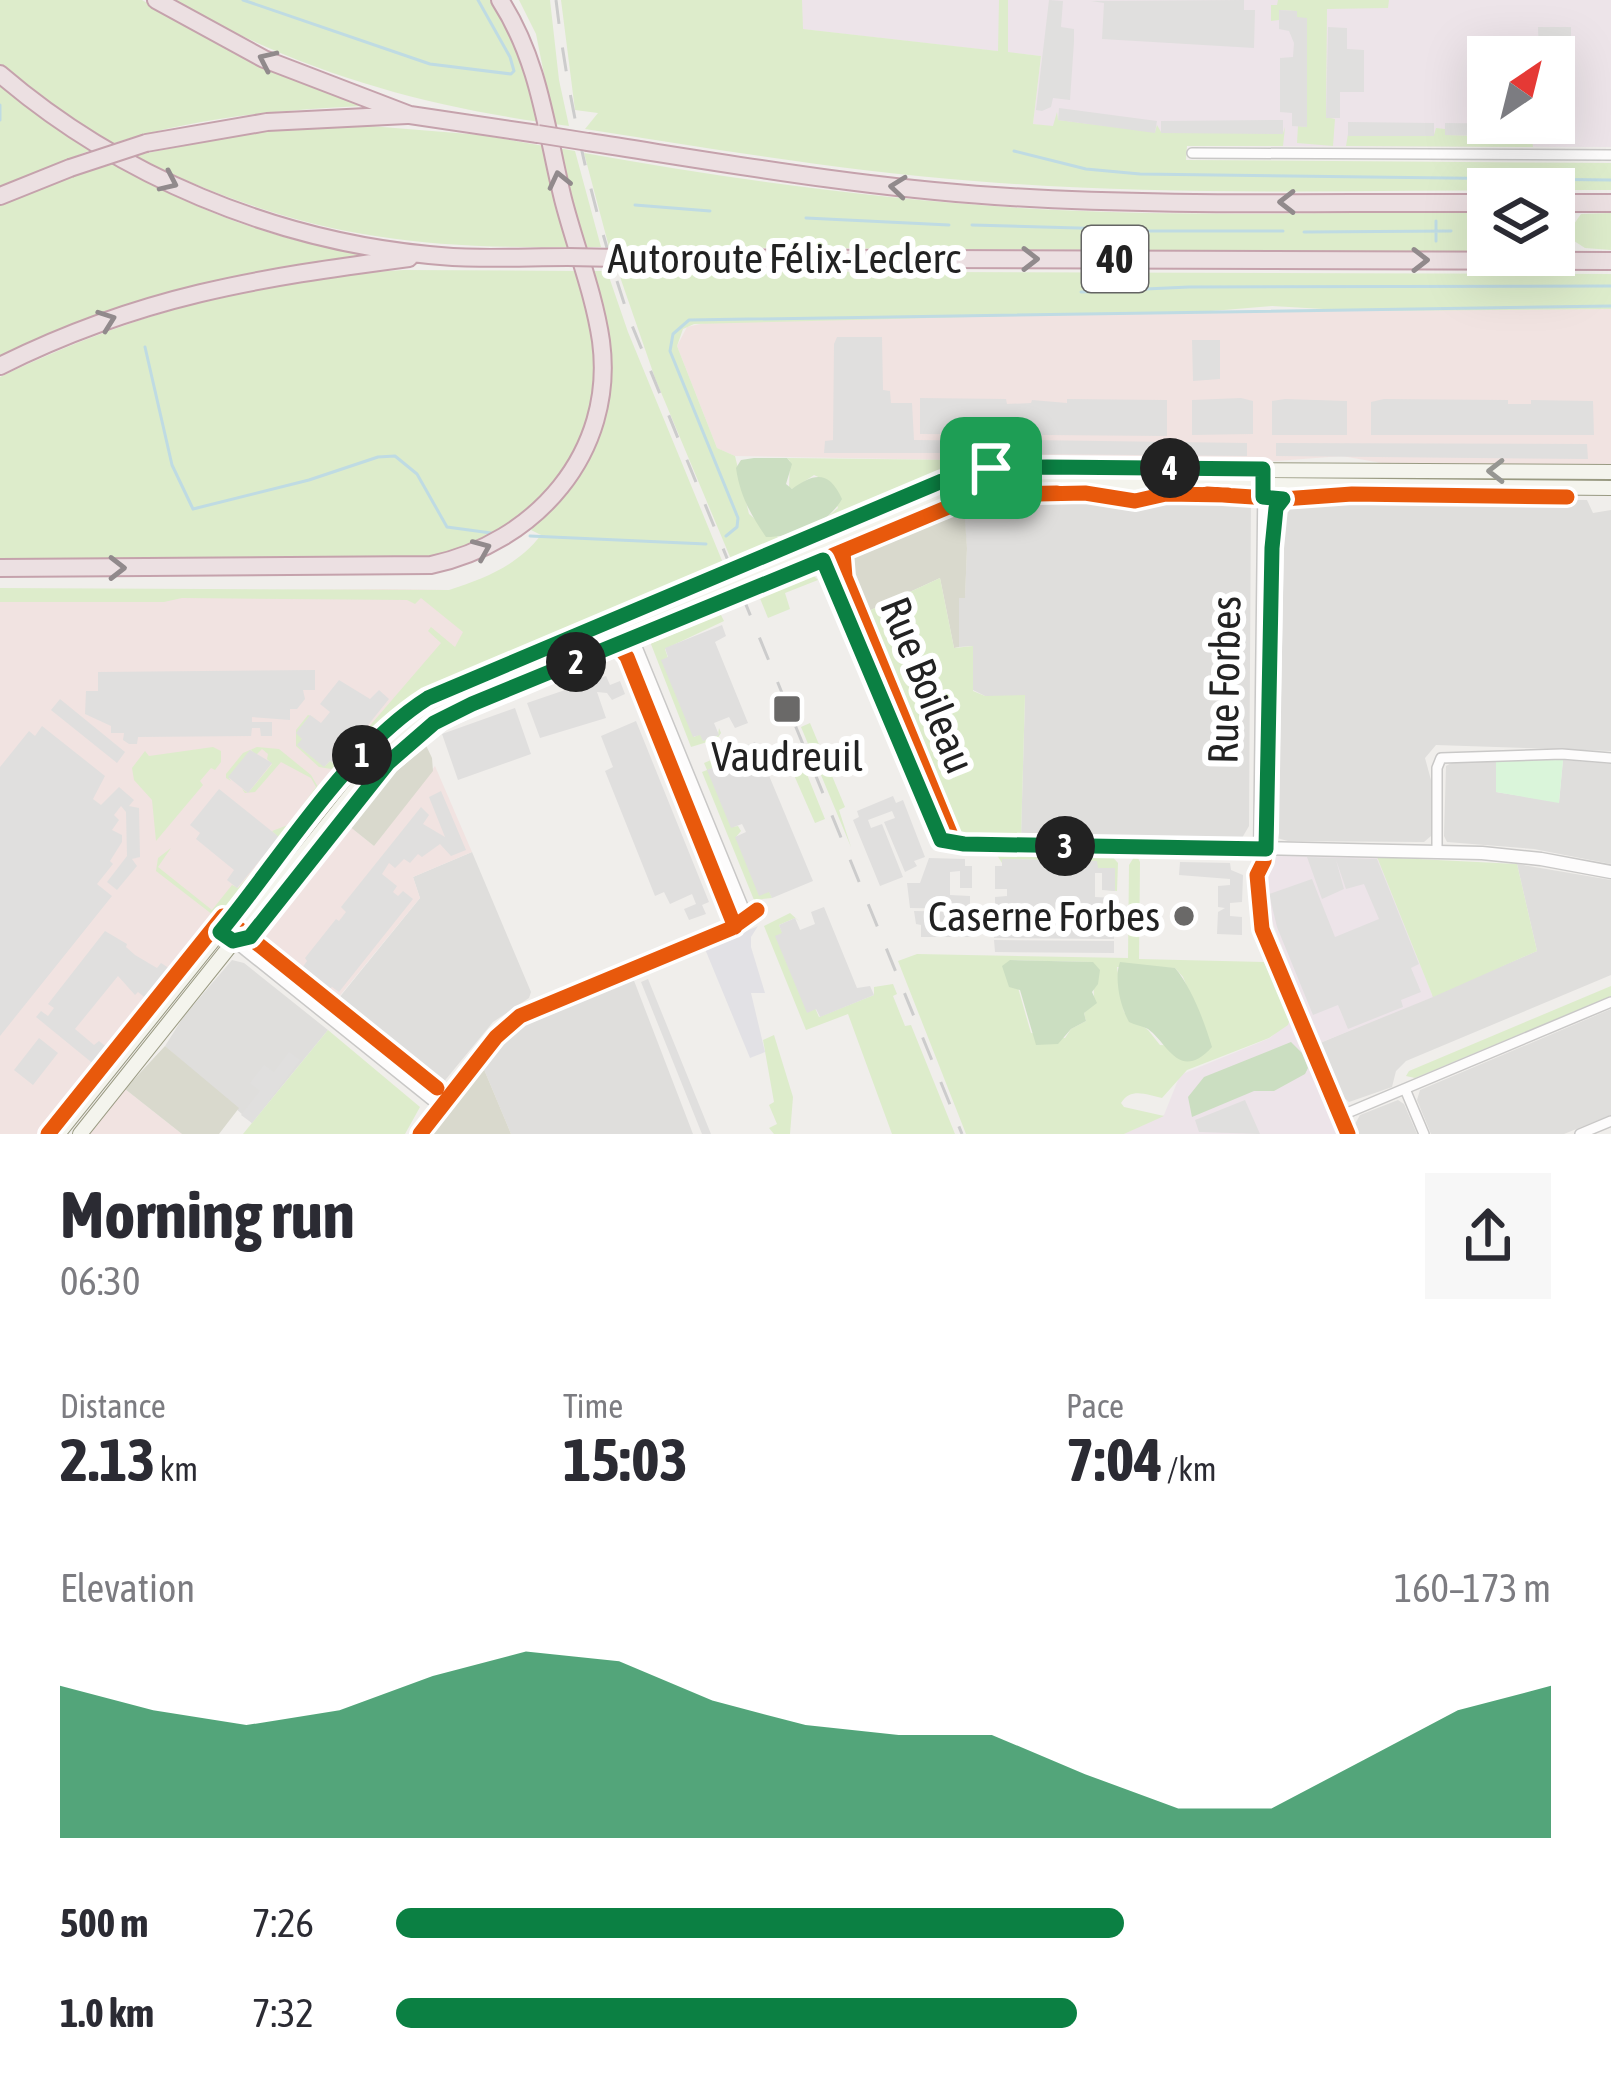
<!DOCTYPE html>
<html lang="en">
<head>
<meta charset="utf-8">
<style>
  :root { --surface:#fff; --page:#f7f7f7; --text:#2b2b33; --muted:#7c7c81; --accent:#0b8043 }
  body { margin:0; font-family:"Asap Condensed",sans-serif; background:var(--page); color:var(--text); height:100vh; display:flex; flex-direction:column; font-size:45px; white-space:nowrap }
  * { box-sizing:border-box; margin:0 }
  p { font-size:39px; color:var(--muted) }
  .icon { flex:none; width:66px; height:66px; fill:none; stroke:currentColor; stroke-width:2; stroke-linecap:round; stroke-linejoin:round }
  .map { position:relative; height:1134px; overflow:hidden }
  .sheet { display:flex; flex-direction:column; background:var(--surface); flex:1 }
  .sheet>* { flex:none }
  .needle { width:78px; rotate:35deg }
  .buttons { position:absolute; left:1467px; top:36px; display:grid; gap:24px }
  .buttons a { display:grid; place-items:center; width:108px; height:108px; border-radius:0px; background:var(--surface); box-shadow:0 12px 48px #0002; font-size:60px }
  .pin { position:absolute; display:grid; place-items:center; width:102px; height:102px; color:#fff; margin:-51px; border-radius:24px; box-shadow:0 6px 18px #0006 }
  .km { position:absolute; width:60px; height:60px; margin:-30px; border-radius:50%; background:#222; color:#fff; font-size:33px; line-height:60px; text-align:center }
  .round { display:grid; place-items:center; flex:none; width:126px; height:126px; border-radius:0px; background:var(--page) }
  .summary { display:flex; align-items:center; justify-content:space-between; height:204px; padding:0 60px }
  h1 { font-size:66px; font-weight:700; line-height:90px }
  .stats { display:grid; grid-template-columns:repeat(3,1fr); gap:18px; height:204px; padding:12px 60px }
  .stats div { display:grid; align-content:center }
  .stats b { font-size:60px; font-weight:700 }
  .stats small { font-size:33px; font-weight:400 }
  .stats p { font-size:33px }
  .chart { height:336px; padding:24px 60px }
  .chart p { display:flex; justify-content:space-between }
  .chart svg { width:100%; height:216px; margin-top:12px; fill:var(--accent); opacity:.7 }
  ul { padding:0 60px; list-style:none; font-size:39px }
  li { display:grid; grid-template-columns:192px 144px 1fr; align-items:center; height:90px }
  li i { height:30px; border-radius:15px; background:var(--accent) }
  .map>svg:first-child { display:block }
  .residential { fill:#dfdedc }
  .commercial { fill:#f1e3e1 }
  .industrial { fill:#ede4e9; fill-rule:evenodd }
  .construction { fill:#d9d9cd }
  .grass { fill:#ddeccb; fill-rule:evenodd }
  .forest { fill:#cbdec1 }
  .park { fill:#daf5da }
  .parking { fill:#e0dfde }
  .plaza { fill:#e2e1e5 }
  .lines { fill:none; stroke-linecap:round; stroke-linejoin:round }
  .stream { stroke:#bfdbe3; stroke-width:3 }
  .minor-casing { stroke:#c9c8c7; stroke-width:12 }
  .tertiary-casing { stroke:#c9c8c7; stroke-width:15 }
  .secondary-casing { stroke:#999a82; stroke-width:16 }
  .motorway-casing { stroke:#c5a2ac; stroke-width:20 }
  .minor { stroke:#fdfcfc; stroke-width:9 }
  .tertiary { stroke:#fdfcfc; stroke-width:12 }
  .secondary { stroke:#f4f4ed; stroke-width:14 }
  .motorway { stroke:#ece0e2; stroke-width:16 }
  .rail { stroke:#ccc; stroke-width:3; stroke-dasharray:24 24; stroke-linecap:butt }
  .motorway-bridge-casing { stroke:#c5a2ac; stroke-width:20; stroke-linecap:butt }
  .motorway-bridge { stroke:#ece0e2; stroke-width:16 }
  .cycleway-casing { stroke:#fff; stroke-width:22 }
  .cycleway { stroke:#e8590c; stroke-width:15 }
  .oneway { stroke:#918a8c }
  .oneway2 { stroke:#969692 }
  .route-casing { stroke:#fff; stroke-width:24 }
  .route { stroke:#0b8043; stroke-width:15 }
  .poi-dot { fill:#6a6968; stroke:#fff; stroke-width:4.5 }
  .labels { text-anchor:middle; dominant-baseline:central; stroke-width:12; stroke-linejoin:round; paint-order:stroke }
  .shield { fill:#fff; stroke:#646464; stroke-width:3 }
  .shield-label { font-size:39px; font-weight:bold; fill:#222 }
  .street-label { font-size:42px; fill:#222; stroke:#fff }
  .poi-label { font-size:42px; fill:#222; stroke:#fff }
</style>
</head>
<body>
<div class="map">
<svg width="1611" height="1134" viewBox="0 0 1611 1134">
  <rect width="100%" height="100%" fill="#f0eeeb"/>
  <path class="residential" d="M1016,495H1084L1133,503L1168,496H1208L1251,503L1249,826L1242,838L1021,837L1025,696H985L973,690L972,646L959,647V597H965L967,548L963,503Z
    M1294,498L1587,500L1593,513L1611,510V751L1436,745L1425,758L1431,780V836L1424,842L1288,841L1273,837L1270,829L1274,540L1281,505Z
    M1563,760L1611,764V864L1534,849L1447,842L1444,836L1446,766L1455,761H1496V792L1559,802Z
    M472,852L531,992L529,998L493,1022L442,1084L431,1081L334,1004L420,898L413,877Z
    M1517,864L1611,880V975L1406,1061L1396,1071L1392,1087L1349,1102L1343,1097L1320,1043L1537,951Z
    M232,960L244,963L328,1030L252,1123L165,1046L184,1016Z
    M633,978L693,1134H511L483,1067L513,1028Z
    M1611,1009V1115L1564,1134H1431L1417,1100L1420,1090Z
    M1398,1100L1404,1104L1417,1134H1358L1355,1124L1360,1115Z"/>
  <path class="commercial" d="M1611,309V467L1387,464L1342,456L1249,463L1005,462L958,469L955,460L735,456L717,448L677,346L687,327L714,321L1179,311Z
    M386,589L449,590L488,639L461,676L421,696L388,720L363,744L300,823L271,852L265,851L244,889L201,940L199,948L64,1118L52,1122L44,1134H0V593Z
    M435,766L472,852L413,877L420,898L333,1004L257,943L255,933L344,822L374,846Z
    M125,1089L182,1134H89Z"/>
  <path class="industrial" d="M802,0H1611V147L1186,146L1033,124L1041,56L802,29ZM1488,57H1554V123H1488Z
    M1277,856L1377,857L1433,997L1320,1043L1268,911L1267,866Z
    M1290,1019L1337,1134H1124L1164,1115L1180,1075L1270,1038Z"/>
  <path class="construction" d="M964,506L967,548L965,598H959V647L954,648L940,578L862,614L846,576L848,554Z
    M422,737L432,758L433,771L374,846L344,822L381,775Z
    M165,1046L239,1108L219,1134H182L125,1089Z
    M483,1067L511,1134H432L445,1116Z"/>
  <path class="grass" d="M0,0H142L237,55L361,106C277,110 192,118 111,144L48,102L0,64Z
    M173,0H492L515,42L541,122C408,103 290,67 173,0Z
    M519,0H550L559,80L569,126L554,124L536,34Z
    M561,0H802L803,29L998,51L999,0H1008V52L1041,56L1033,124L1053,126L1057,112L1058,120L1155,132L1157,125L1161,132L1283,133L1285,127L1283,146H1187L1186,160L1611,163V190C1402,189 1186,198 974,181C843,171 714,149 585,129L598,113L575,110Z
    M1278,0H1389L1388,8L1327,9L1326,117L1335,119L1333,146L1297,143L1298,126L1306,127L1296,11L1280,10L1279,20L1271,21V5H1277Z
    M0,85L91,150L0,186Z
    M358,125L481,135L544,146L568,247C394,249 290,231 132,156L270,129Z
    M1349,128L1348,135H1434L1436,128L1445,129L1446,135L1530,137V128L1533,147L1346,146Z
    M558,148L575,151L601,247H582Z
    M584,153C739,181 899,202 1057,210C1200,217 1345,212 1488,212V252L609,247Z
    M110,162C185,206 273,241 359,253V257C231,268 116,305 0,357V205Z
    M1611,213V250L1585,248L1574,241V224L1581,214Z
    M404,270L575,271L596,351L592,406L580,445L550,493L495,537L425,559L0,561V377C128,315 261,278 404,270Z
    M588,271H607L628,332L723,563L720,567L435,688L388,720L337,770L319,767L296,746V730L308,715L317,718L310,716L297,733L325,766L330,761L336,765L441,643L428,631L431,627L455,647L463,632L421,598L415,604L407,600L182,598L164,602H0V588L449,590C485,578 517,566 541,535L531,530L567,492L601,421Z
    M618,271L1611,274V309L1358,311L1272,306L1212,311L694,324L683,329L677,346L717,448L735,456L749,514L778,537L794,534L733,564L655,378Z
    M787,458L956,460L957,464L821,522L838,508L829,482L814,475L793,489L789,488L790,461Z
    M808,570L818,580L785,593L790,609L768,618L757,591Z
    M940,578L954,648L973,646V691L985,696L1025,695L1021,837L951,834L862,614Z
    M717,607L724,621L665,649L694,737L700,734L703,740L718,735L719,728L721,733L717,739L691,747L649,639Z
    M810,723L845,807L839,810L851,847L801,727Z
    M794,743L799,755L794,758L798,768L804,767L825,819L815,823L783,750Z
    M213,747L221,751V762L215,770L211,768L200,781L203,785L156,841L152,800L134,780L132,768L145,751L149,756Z
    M257,747L279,749L311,775L318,787L317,802L268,853L278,837L272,831L288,825L316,787L311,778L281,762L255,792L245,793L242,789L248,793L272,764L267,759L268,754L262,749L256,755L251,750L229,778L231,781L226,778V774L243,753Z
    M711,760L714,767L708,770L732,827L738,826L741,831L736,837L760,895L769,891L772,898L754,900L702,772L707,770L704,763Z
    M171,848L158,867L212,910L232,885L238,888L263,859L226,912L213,915L156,871L158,858Z
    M995,852L1110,854L1118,863L1117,891L1107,890H1115V869L1097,868V861L1003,859L1002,863Z
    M1136,854L1140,862L1139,959L1264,962L1290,1019L1288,1025L1269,1038L1187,1070L1162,1098C1147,1095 1131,1087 1121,1103L1124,1107L1164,1116L1124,1134H966L898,961L917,954L1128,958L1129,865ZM1010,960L1093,962L1094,999L1084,1013L1086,1021L1071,1029L1065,1038L1031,1033ZM1117,967L1175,968L1183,977L1211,1047L1160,1045L1148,1030L1124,1012Z
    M1377,857L1517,864L1537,951L1433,997Z
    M790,913L800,922L795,918L779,925L819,1017L874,995V987L893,984L897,994L893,996L905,1026L911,1025L955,1134H892L848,1014L806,1030L764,926Z
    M1611,986V996L1415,1078L1406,1076L1409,1071Z
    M328,1030L420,1107L405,1134H243Z
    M774,1035L793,1097L790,1134H774L769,1128L777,1124L769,1105L774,1102L763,1040Z"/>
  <path class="forest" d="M754,458H787L792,464L786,484L792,489C814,473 829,470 842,499C827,525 795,537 766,537C751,515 740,496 736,468L741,460Z
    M1010,960L1093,962L1100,970L1098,984L1092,992L1097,1003L1084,1013L1086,1021L1071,1029L1058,1044L1036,1045L1020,990L1009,987L1002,966Z
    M1120,962L1175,968C1192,988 1204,1021 1212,1047C1179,1083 1167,1042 1148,1029C1142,1026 1135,1025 1129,1022C1120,1006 1114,978 1120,962Z
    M1291,1042L1302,1053L1308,1068L1305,1074L1274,1091H1254L1192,1117L1188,1097L1204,1077Z"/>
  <path class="park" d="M1563,760L1559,803L1496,792V761Z"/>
  <path class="parking" d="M1049,0L1063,1L1061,27L1074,29V42L1070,100L1053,98L1051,107L1042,111L1036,110Z
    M1244,0V10H1255L1254,48L1102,39L1104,3L1091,1Z
    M1279,10L1297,11V17L1307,18V127L1292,126V113L1280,112V58L1293,57L1294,43L1289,31L1279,29Z
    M1328,27L1347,28V49L1364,50V92H1340V118H1326Z
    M1538,27H1571V111L1554,110V57H1539Z
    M1059,108L1157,121L1155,133L1058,120Z
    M1283,120V134L1161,133V121Z
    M1348,122L1434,123V136H1348Z
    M1445,123L1530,124L1531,137L1445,135Z
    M837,337H882L883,390L890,391L891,403H912L914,440L1009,441V453H824L825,441L833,440L834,344Z
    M1192,340H1220V379L1193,381Z
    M920,398L1006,399L1007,404L1031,403L1032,400L1067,403V399L1167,400V436L920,434Z
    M1241,398L1253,401V434L1192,435V400Z
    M1285,399L1347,401V435H1272V401Z
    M1384,399L1508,400V404H1531V400L1593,401L1594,435H1371V402Z
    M1027,440L1247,443V456L1027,454Z
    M1276,443L1587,444L1588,459L1276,456Z
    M722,625L726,636L715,642L748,723L735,728L729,717L714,723L719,735L703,741L700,735L693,737L661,660L668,657L665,648Z
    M315,670V690H303L305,699L297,709H290V720L252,717V722H272V736H261L260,728H252L251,736L138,737L137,744H129L123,740L124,733H111V726L85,714L86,691H98V672Z
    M606,676L610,685L620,681L625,694L612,700L607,693L597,692L606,718L540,738L527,703Z
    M339,680L370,699L379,690L389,699L336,765L330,761L324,767L297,745L302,739L296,733L310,715L321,723L330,712L320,704Z
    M60,699L125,752L117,763L51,710Z
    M515,708L531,754L458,780L442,734Z
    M636,721L709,902L702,905L706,914L689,920L684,909L696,904L692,894L670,904L664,892L655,896L605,771L613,767L601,736Z
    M42,726L105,776L93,799L101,805L119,787L134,800L129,806L139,808L140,857L132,859L137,866L117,890L107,882L127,856L126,812L121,806L114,815L119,820L112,830L122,835V842L110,861L113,864L97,884L112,896L0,1036V767L29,731L35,736Z
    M755,742L813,881L772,898L769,892L759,896L735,837L746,832L742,824L731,828L707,770L714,767L711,760L728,753L732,765L746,759L743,747Z
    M250,750L272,763L248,793L228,777Z
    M219,789L279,837L237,888L227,880L234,870L196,839L200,833L190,825Z
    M441,791L466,850L451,856L440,844L422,857L418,854L410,863L404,859L395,868L389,863L382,874L397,886L393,892L398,896L403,891L413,899L339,992L332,987L326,992L300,971L307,961L305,958L336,919L339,921L346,912L341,907L421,807L429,815L423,824L445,837L429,797Z
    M893,796L896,803L903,800L925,857L914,861L917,866L905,872L884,822L895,818L892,811L868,820L871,828L882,824L903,877L880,886L853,820L859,817L857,811Z
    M1307,857L1377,859L1419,964L1411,968L1421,992L1401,1000L1403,1007L1348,1029L1338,1005L1313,1015L1277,927L1269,894L1312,879L1335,937L1379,919L1364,884L1346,889L1336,860L1344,889L1322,899Z
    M929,858L965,859V866H972V888H960V871L950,872V895L970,896V909L910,908L907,883H920Z
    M1002,859L1097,861L1098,868H1115V891L1102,890V873H1095V897L1115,898L1114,911L995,910V897L1007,896V889H995V866H1002Z
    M1180,862L1230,863L1231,870L1243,875L1242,902L1230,903V916L1242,917V935L1217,934L1218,912L1225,908L1218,907V886L1230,885V879L1179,875Z
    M824,907L857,988L870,986L874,995L820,1017L816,1009L807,1013L775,936L782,933L779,925L795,918L800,930L815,924L811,912Z
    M914,911L971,912V937H921V925L916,924Z
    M994,912L1114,914V939L994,938Z
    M105,931L127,944L126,947L135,955L157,968L161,963L172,970L148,1000L138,992L135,995L118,976L75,1029L94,1045L99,1041L109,1049L96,1066L36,1017L41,1011L48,1016L54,1008L48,1004Z
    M994,940L1114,941V953L995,952Z
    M648,979L711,1134H702L641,982Z
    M39,1038L58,1053L33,1085L14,1070Z
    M289,1052L300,1060L252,1123L241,1115L260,1091L250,1083L264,1065L274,1072Z
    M1245,1100L1260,1134L1199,1132L1195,1120Z"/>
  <path class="plaza" d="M758,926L751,937V947L765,993H751L765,1052L750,1058L705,949Z"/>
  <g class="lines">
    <path class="stream" d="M243,0L430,64L511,74L514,71L510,57L478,0
      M0,105V120
      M1014,151L1086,169L1140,174L1611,180
      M635,205L710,211
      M806,218L949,225
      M972,225L1114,229
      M1141,231H1283
      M1471,231H1488
      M1304,232L1451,231
      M1436,241V221
      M1081,292L1189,287L1611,286
      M145,347L172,465L193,509L309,480L378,457L395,456L417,474L447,527L491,533
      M530,536L706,544
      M726,536L737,527L738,518L670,351L673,334L689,320L1611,306"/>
    <g class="minor-casing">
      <path id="minor" d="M1192,153L1611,155
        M1263,480L1258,907L1267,943L1348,1134
        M1437,851V768L1441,758L1562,754L1611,758
        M233,941L440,1107
        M1405,1089L1424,1134
        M1340,1116L1611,1002
        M420,1134L496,1037L520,1016L749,921L624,615
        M1580,1134L1611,1121"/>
    </g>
    <g class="tertiary-casing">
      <path id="tertiary" d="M813,537L932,827L943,841L1482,853L1541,859L1611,872"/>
    </g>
    <g class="secondary-casing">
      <path id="secondary" d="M58,1134L365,751L410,710L460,682L942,481L982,469L1611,472
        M80,1134L377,762L420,723L468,697L939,500L981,488L1035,483L1611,488"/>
    </g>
    <g class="motorway-casing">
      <path id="motorway" d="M156,0L264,59L410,115L538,134
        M0,74C119,176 273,240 429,255C475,260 522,257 568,257
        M588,142C724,163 859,187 995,196C1159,207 1324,202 1488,203
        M146,143L267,122L407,115
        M0,196L70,168
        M1554,203H1611
        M619,258L1611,261
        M0,366C140,296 257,278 409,258
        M0,568L431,565C535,543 616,453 601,341C594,293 575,246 563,199C546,130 540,62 500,0"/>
    </g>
    <use href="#minor" class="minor"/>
    <use href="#tertiary" class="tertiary"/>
    <use href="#secondary" class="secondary"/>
    <use href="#motorway" class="motorway"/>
    <path class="rail" d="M556,0C569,110 594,214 629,318L962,1134"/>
    <g class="motorway-bridge-casing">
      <path id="motorway-bridge" d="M538,134L588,142
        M70,168L146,143
        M568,257L619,258"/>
    </g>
    <use href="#motorway-bridge" class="motorway-bridge"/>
    <g class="cycleway-casing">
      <path id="cycleway" d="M1038,494L1085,493L1135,501L1166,494L1228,495
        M1207,494L1283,499L1352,494L1567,497
        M1283,499L1276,508L1273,533L1268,832L1264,861L1257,875L1262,929L1348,1134
        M843,552L845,577L951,835L943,841
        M617,645L627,657L735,927
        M233,941L250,937L383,768L444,718L958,503L996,494L1057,493
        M48,1134L223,916L437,1088
        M420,1134L496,1037L520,1016L732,928L757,910"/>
    </g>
    <use href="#cycleway" class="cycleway"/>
  </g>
  <defs><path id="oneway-chevron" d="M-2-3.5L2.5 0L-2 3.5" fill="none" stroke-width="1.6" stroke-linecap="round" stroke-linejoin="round" transform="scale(3)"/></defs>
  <g class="oneway">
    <use href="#oneway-chevron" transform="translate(267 60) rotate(-155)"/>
    <use href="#oneway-chevron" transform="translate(559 180) rotate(-103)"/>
    <use href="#oneway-chevron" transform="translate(169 182) rotate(25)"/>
    <use href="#oneway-chevron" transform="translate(898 187) rotate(-174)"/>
    <use href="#oneway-chevron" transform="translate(1287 202) rotate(-180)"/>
    <use href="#oneway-chevron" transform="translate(1030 259)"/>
    <use href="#oneway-chevron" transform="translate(1420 260)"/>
    <use href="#oneway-chevron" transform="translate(107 320) rotate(-20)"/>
    <use href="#oneway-chevron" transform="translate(482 549) rotate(-23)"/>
    <use href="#oneway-chevron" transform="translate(117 568)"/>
  </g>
  <use class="oneway2" href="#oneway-chevron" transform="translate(1496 471) rotate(-180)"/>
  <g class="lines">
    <g class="route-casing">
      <path id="route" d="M1047,467L1263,469V497L1283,499L1276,508L1272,548L1266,849L964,844L941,840L823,560L472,704L434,723L388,763L250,937L233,941L220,932C282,857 346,750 428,698L942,481L991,468Z"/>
    </g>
    <use href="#route" class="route"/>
  </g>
  <g class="poi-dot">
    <rect x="772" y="694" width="30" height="30" rx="6"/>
    <circle cx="1184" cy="916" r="12"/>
  </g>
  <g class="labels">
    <rect class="shield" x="1082" y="226" width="66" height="66" rx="9"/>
    <g class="shield-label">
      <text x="1115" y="259">40</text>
    </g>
    <g class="street-label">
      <text x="784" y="258">Autoroute Félix-Leclerc</text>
      <text transform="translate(1224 680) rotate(-89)">Rue Forbes</text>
      <text transform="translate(928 685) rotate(68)">Rue Boileau</text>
    </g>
    <g class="poi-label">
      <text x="787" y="756">Vaudreuil</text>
      <text x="1160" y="916" text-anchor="end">Caserne Forbes</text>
    </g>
  </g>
</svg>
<div class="buttons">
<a><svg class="needle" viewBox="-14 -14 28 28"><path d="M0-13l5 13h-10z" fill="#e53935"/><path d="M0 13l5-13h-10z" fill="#7c7c81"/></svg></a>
<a><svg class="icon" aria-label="layers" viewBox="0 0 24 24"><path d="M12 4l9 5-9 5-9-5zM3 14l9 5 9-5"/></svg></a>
</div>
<div class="pin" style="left:991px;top:468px;background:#1e9e55"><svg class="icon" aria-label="arrive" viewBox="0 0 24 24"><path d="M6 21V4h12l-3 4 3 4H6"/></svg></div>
<b class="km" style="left:362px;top:755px">1</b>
<b class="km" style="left:576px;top:662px">2</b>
<b class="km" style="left:1065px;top:846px">3</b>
<b class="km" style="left:1170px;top:468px">4</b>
</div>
<section class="sheet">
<div class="summary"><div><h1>Morning run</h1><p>06:30</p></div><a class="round"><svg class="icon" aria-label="share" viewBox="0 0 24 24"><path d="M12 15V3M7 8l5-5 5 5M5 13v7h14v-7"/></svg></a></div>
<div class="stats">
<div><p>Distance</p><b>2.13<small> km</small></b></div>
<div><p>Time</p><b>15:03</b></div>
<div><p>Pace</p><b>7:04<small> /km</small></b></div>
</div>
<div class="chart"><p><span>Elevation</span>160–173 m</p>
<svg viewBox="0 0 160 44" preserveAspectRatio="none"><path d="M0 44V13L10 18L20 21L30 18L40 11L50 6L60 8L70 16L80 21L90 23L100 23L110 31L120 38L130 38L140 28L150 18L160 13V44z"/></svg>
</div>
<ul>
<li><b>500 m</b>7:26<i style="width:63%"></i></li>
<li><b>1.0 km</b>7:32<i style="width:59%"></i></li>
</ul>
</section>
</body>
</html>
